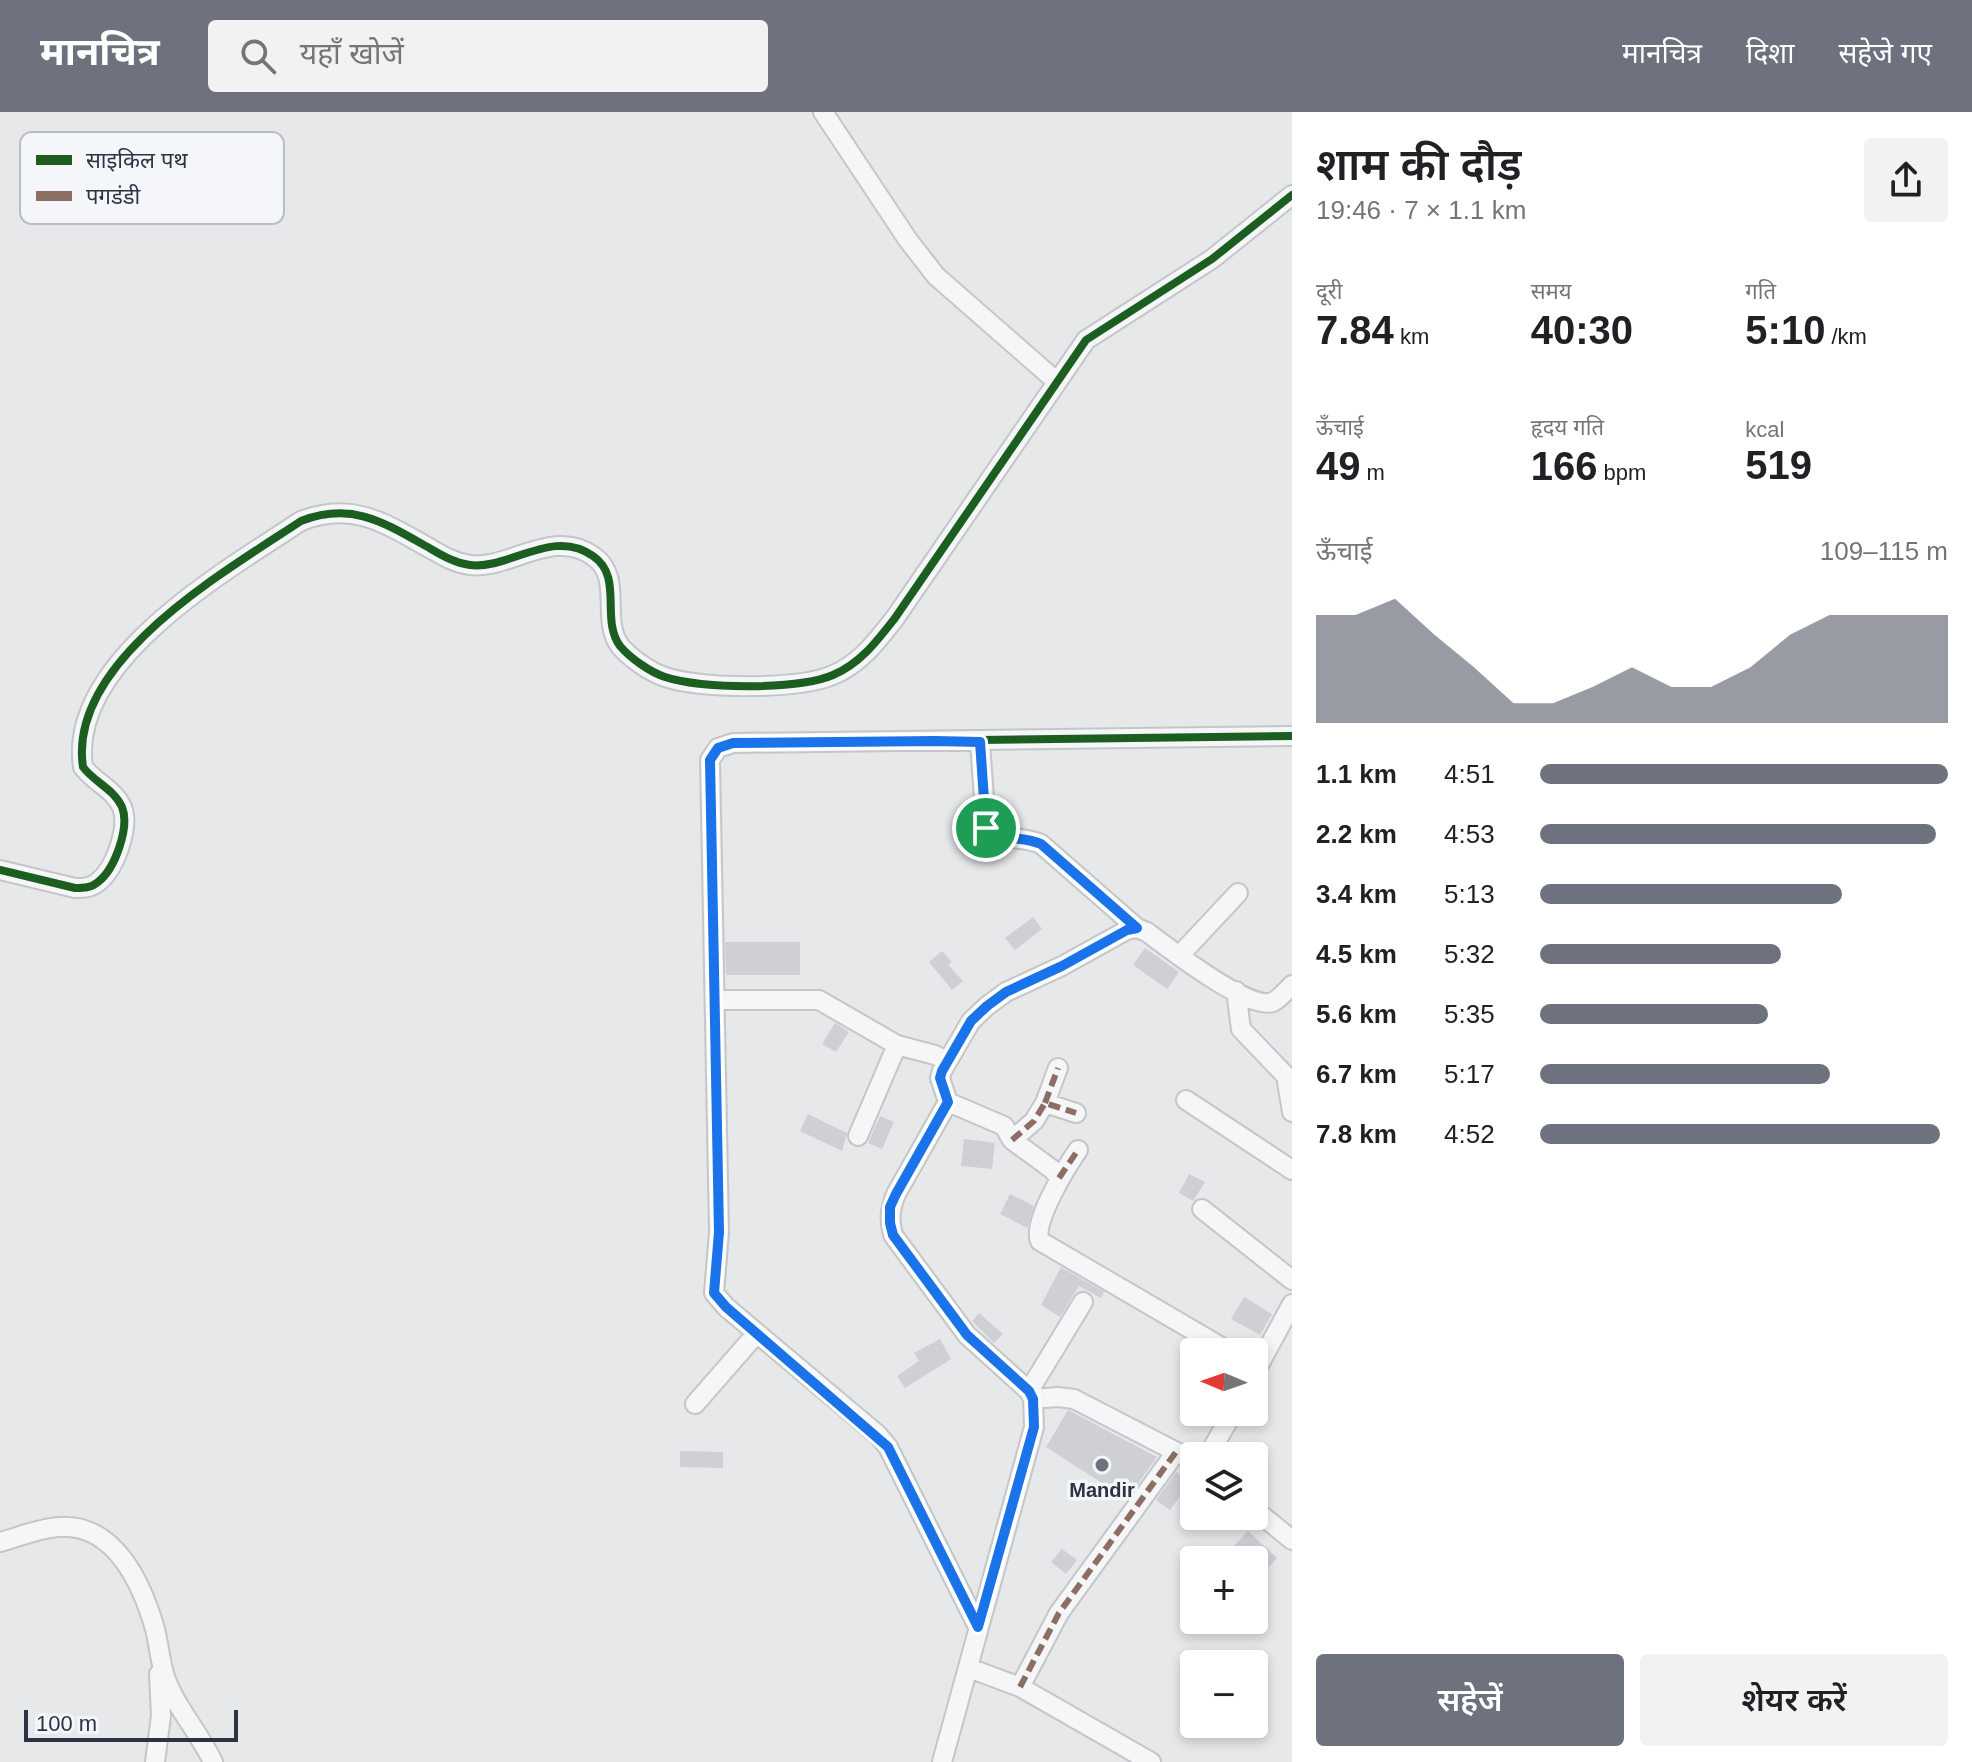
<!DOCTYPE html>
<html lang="hi">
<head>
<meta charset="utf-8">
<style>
  :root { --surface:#fff; --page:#f2f2f2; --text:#202124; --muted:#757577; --accent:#6d727e }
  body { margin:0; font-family:Helvetica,"Noto Sans Devanagari",sans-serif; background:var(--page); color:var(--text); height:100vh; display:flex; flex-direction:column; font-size:30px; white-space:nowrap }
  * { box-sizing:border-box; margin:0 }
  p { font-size:26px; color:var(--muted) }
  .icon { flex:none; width:44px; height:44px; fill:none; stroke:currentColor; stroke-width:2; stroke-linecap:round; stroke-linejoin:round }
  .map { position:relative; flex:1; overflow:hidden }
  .details { display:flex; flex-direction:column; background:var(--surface); width:680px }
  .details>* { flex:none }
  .needle { width:52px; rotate:272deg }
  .controls { position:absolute; left:1180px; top:1226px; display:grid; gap:16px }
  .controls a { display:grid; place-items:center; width:88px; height:88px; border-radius:8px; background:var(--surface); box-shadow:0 4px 12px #0003; font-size:40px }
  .scale { position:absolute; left:24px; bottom:20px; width:214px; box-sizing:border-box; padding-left:8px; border:4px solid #2c3344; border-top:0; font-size:22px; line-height:28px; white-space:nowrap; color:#2c3344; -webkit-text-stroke:6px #f4f6f9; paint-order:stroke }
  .pin { position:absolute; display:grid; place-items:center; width:68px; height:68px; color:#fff; margin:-34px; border:4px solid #fff; border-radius:50%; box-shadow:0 2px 8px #0007 }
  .round { display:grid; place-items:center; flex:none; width:84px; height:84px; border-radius:8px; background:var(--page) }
  .summary { display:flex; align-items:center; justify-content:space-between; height:136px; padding:0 24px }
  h1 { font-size:44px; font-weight:600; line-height:60px }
  .metrics { display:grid; grid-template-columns:repeat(3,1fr); gap:12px; height:136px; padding:8px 24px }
  .metrics div { display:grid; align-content:center }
  .metrics b { font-size:40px; font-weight:600 }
  .metrics small { font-size:22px; font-weight:400 }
  .metrics p { font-size:22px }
  .chart { height:224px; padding:16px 24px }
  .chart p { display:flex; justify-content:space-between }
  .chart svg { width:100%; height:144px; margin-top:8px; fill:var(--accent); opacity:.7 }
  .primary-button { display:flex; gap:16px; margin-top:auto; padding:16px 24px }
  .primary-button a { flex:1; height:92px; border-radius:8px; background:var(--accent); color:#fff; font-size:32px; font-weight:600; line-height:92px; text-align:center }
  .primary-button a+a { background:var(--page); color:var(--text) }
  ul { padding:0 24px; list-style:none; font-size:26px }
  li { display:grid; grid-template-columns:128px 96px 1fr; align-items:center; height:60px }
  li i { height:20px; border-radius:10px; background:var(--accent) }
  header { display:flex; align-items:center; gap:48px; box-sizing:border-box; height:112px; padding:0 40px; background:var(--accent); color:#fff }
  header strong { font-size:38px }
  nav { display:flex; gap:44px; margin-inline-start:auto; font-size:28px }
  .search { width:560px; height:72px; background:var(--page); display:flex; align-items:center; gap:20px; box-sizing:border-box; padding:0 28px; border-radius:8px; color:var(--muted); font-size:30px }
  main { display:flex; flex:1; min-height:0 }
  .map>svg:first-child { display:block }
  .building { fill:#ced0d3 }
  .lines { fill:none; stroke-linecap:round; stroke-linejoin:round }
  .minor-casing { stroke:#c4c6c8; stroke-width:22 }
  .minor { stroke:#f5f6f7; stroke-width:18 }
  .quiet { stroke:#8d6e63; stroke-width:6; stroke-dasharray:12 6; stroke-linecap:butt }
  .cycleway-casing { stroke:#f4f6f9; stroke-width:13 }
  .cycleway { stroke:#1b5e20; stroke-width:8 }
  .route-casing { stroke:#fff; stroke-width:16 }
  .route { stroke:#1a73e8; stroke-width:10 }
  .poi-dot { fill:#6d727e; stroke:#f4f6f9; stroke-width:3 }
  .labels { text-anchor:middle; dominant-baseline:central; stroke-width:7; stroke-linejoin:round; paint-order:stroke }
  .poi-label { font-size:20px; font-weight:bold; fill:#2c3344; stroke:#f4f6f9 }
  .key { fill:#f4f6f9; stroke:#b8bcc3; stroke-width:2 }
  .key-label { font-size:22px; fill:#2c3344 }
</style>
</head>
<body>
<header>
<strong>मानचित्र</strong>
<div class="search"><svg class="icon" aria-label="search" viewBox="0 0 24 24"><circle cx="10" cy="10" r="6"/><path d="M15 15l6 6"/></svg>यहाँ खोजें</div>
<nav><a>मानचित्र</a><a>दिशा</a><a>सहेजे गए</a></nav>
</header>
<main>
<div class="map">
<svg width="1292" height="1650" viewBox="0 0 1292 1650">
  <rect width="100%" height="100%" fill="#e6e8ea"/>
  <path class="building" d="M1033,805L1042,817L1015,838L1005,826Z
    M725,830H800V863H726Z
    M1145,836L1179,860L1167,877L1133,853Z
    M942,839L952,850L948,853L963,869L952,878L929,850Z
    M835,911L849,920L836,940L822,932Z
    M808,1002L847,1021L842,1039L800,1019Z
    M880,1004L894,1010L882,1037L868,1031Z
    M964,1027L995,1031L992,1057L961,1054Z
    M1189,1062L1205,1070L1193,1089L1179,1081Z
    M1010,1082L1034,1094L1027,1116L1000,1102Z
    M1061,1155L1104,1180L1101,1186L1079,1174L1060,1205L1041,1193Z
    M1244,1185L1272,1202L1260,1223L1231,1207Z
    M979,1201L1003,1222L994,1231L972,1209Z
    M940,1227L951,1247L905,1276L897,1264L919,1249L914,1241Z
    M1068,1298L1157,1345L1127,1387L1046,1335Z
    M680,1339L723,1340V1356L680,1355Z
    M1176,1360L1190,1370L1170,1398L1156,1388Z
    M1248,1419L1277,1446L1261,1463L1254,1457V1448H1245L1232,1436Z
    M1062,1437L1077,1448L1066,1462L1051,1450Z"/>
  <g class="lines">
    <g class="minor-casing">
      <path id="minor" d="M823,0L908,128L936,164L1056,269
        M980,630L986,716C1000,729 1024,724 1041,732L1137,816
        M0,758L75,776C84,776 91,776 98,770C115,757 130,715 122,695C114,677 94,670 83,655C67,549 226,459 301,409C353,389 385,411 431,437C443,444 455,451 470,453C509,458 553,415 593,444C624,465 600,507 620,534C630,546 650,560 665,565C701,577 798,578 833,563C860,552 877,529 895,506L1086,228L1212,147L1292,83
        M1179,844L1238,781
        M1236,879L1241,917L1286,964L1292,1000
        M715,888H819L897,933L935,943L947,949
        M1186,988L1292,1058
        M948,990L1004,1014L1012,1028L1053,1058L1059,1066
        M1045,991L1058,956
        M858,1024L897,933
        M1012,1028L1034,1009L1045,991L1076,1001
        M1078,1038C1067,1054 1031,1112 1040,1129L1230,1240
        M1202,1097L1292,1168
        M1254,1262L1292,1192
        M1029,1279L1083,1190
        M1033,1287L1058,1285L1074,1287L1194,1349
        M695,1292L757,1221
        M1208,1344L1233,1300
        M1254,1397L1292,1428
        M0,1430C19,1425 40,1416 59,1415C115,1411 142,1472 155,1517C159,1533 160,1549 165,1565C176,1596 199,1620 213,1650
        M978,1515L888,1335L878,1323L726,1195L714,1181L719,1120L710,648L718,636L733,631L1292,624
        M969,1556L1020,1575L1151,1650
        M1020,1575L1059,1501L1176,1340
        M155,1650L161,1604L159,1562
        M942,1650L1034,1315L1033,1287L1029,1279L967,1223L893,1123C889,1108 890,1097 896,1082L948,990L940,966L942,959L971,909L987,894L1006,880L1062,854L1127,818L1137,816L1147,820C1167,835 1249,899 1273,890C1279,887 1287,878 1292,873"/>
    </g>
    <use href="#minor" class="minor"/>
    <path class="quiet" d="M1045,991L1058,956
      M1012,1028L1034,1009L1045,991L1076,1001
      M1059,1066L1078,1038
      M1020,1575L1059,1501L1176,1340"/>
    <g class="cycleway-casing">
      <path id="cycleway" d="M0,758L75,776C84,776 91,776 98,770C115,757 130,715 122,695C114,677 94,670 83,655C67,549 226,459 301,409C353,389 385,411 431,437C443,444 455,451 470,453C509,458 553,415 593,444C624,465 600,507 620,534C630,546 650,560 665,565C701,577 798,578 833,563C860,552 877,529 895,506L1086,228L1212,147L1292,83
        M978,1515L888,1335L878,1323L726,1195L714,1181L719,1120L710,648L718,636L733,631L1292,624"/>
    </g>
    <use href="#cycleway" class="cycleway"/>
  </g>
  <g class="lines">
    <g class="route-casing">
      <path id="route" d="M935,629L980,630L986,716C1001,729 1023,724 1041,732L1137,816L1127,818L1062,854L1006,880L987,894L971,909L942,959L940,966L948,990L896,1082L890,1095V1111L893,1123L967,1223L1029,1279L1033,1287L1034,1315L978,1515L888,1335L726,1195L714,1181L719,1120L710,648L718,636L733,631Z"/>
    </g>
    <use href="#route" class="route"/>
  </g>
  <circle class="poi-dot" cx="1102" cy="1353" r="8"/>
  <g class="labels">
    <g class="poi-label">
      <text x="1102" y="1378">Mandir</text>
    </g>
  </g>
  <rect x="20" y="20" width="264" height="92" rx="12" class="key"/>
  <rect x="36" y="43" width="36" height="10" fill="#1b5e20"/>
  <rect x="36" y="79" width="36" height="10" fill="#8d6e63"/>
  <g class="key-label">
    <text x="86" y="56">साइकिल पथ</text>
    <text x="86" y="92">पगडंडी</text>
  </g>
</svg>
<div class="controls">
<a><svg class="needle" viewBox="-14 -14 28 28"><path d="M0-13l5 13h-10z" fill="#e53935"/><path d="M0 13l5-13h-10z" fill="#757577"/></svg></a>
<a><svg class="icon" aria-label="layers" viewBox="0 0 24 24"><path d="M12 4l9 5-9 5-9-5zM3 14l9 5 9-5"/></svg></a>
<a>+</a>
<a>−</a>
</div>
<div class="scale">100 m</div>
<div class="pin" style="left:986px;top:716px;background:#1e9e55"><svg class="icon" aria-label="arrive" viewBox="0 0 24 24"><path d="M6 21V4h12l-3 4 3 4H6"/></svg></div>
</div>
<section class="details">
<div class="summary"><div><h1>शाम की दौड़</h1><p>19:46 · 7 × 1.1 km</p></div><a class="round"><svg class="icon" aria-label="share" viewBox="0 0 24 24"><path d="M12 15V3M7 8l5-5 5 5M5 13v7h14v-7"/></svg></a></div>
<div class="metrics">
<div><p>दूरी</p><b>7.84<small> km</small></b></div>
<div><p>समय</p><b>40:30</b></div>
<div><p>गति</p><b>5:10<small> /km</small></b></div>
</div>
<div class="metrics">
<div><p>ऊँचाई</p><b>49<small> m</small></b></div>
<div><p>हृदय गति</p><b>166<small> bpm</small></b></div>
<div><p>kcal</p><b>519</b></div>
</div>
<div class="chart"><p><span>ऊँचाई</span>109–115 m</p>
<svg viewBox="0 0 160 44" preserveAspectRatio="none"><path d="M0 44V11L10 11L20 6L30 17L40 27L50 38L60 38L70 33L80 27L90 33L100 33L110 27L120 17L130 11L140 11L150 11L160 11V44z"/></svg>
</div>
<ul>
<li><b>1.1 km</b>4:51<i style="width:100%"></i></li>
<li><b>2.2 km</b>4:53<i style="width:97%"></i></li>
<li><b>3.4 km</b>5:13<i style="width:74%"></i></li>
<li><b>4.5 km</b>5:32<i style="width:59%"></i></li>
<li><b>5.6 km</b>5:35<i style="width:56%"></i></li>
<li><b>6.7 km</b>5:17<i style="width:71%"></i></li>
<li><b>7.8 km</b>4:52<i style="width:98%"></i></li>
</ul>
<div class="primary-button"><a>सहेजें</a><a>शेयर करें</a></div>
</section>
</main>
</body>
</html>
